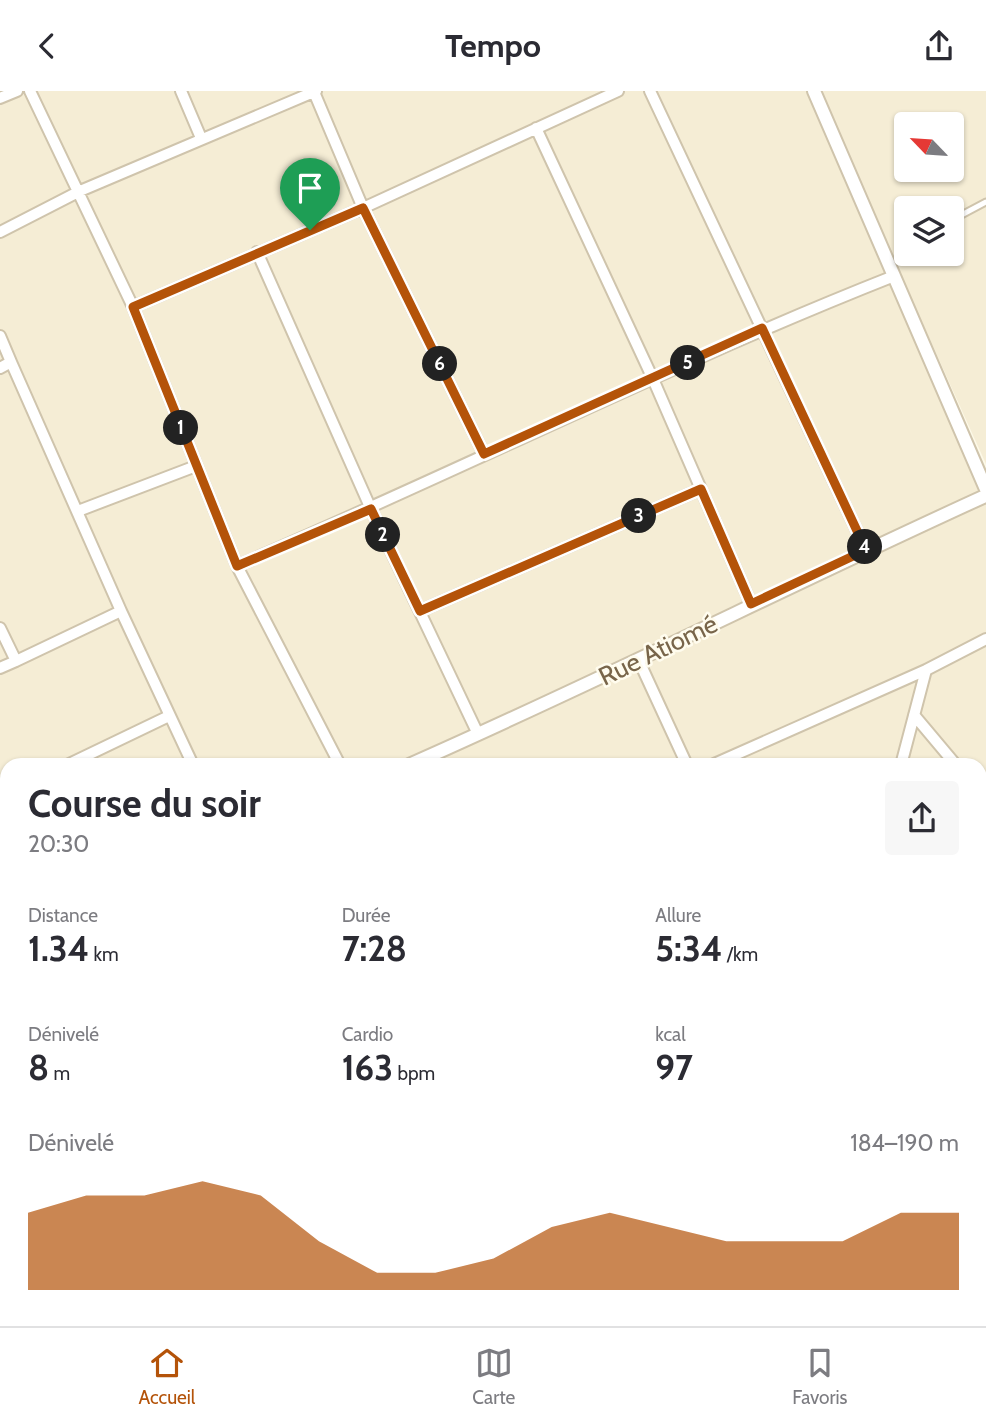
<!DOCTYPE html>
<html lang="fr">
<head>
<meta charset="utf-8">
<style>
  :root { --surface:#fff; --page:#f7f7f7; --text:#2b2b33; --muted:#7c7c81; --line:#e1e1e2; --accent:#b45309 }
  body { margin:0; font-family:Cabin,sans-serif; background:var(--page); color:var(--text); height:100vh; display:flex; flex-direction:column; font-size:26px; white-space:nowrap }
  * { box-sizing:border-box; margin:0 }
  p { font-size:23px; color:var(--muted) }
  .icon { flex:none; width:38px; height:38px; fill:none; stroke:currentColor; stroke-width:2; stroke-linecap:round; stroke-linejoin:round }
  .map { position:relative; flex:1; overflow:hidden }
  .sheet { position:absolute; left:0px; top:667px; width:987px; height:569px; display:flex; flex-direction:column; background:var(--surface); border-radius:21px 21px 0 0; box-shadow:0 2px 5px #0004 }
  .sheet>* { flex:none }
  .needle { width:46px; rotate:295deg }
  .tools { position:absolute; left:894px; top:21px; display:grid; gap:14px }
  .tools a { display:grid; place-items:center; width:70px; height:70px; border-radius:7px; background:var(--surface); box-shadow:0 2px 5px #0004; font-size:35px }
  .pin { position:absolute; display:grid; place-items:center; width:60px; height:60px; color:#fff; margin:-72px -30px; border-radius:50% 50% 50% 0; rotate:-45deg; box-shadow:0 0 7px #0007 }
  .pin .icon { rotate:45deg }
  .km { position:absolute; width:35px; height:35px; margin:-18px; border-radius:50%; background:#222; color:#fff; font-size:19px; line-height:35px; text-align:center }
  .round { display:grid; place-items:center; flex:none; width:74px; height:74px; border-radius:7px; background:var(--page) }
  .headline { display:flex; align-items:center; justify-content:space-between; height:119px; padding:0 28px }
  h1 { font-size:38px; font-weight:800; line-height:52px }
  .stats { display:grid; grid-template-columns:repeat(3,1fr); gap:10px; height:119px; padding:7px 28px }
  .stats div { display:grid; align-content:center }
  .stats b { font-size:35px; font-weight:800 }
  .stats small { font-size:19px; font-weight:400 }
  .stats p { font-size:19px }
  .chart { height:196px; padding:14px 28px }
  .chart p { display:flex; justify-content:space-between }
  .chart svg { width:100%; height:126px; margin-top:7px; fill:var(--accent); opacity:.7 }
  header { display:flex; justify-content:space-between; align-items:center; height:91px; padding:0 28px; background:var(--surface); font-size:32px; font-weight:800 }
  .tabs { display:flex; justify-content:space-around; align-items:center; height:98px; border-top:2px solid var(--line); background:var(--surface); font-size:19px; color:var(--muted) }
  .tabs a { display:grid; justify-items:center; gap:4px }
  .tabs .selected { color:var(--accent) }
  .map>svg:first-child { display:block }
  .residential { fill:#f5edd5; fill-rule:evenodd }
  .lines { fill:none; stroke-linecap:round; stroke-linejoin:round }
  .service-casing { stroke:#cfc4ac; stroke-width:9 }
  .minor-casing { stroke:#cfc4ac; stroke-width:14 }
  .tertiary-casing { stroke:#cfc4ac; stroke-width:16 }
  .service { stroke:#fff; stroke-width:5 }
  .minor { stroke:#fff; stroke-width:10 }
  .tertiary { stroke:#fff; stroke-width:12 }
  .route-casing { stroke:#fff; stroke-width:14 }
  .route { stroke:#b45309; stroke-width:9 }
  .labels { text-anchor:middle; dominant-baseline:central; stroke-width:5; stroke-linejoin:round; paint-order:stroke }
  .street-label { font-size:26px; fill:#78654a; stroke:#fffcee }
</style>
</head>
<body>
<header><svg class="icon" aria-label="back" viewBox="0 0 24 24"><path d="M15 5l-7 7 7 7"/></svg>Tempo<svg class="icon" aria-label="share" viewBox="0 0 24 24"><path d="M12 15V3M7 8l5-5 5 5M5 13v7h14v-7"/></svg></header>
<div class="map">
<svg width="986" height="1235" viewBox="0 0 986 1235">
  <rect width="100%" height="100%" fill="#fdf9e7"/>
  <path class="residential" d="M0,0H809L986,386V1235H0ZM7,674H980V1228H7Z
    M818,0H986V373ZM906,33H952V79H906ZM906,117H952V163H906Z"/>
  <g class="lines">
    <g class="service-casing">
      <path id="service" d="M952,129L986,111"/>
    </g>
    <g class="minor-casing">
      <path id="minor" d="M30,0L133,216L237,475L340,674
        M181,0L201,47
        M650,0L866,459
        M314,1L363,117L484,363
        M0,7L17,0
        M536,37L653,288L751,513
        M0,141L80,100L316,0
        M257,161L371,418L478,643
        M133,216L363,117L618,0
        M0,245L11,271L0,277
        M11,271L121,520L16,570
        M78,420L196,375
        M237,475C457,381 671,273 894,185
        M121,520L193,674
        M420,520L701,398
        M0,537L16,570L0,577
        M639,570L687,674
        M914,624L956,674
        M67,674L169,625
        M712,674L926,579L986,548
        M901,674L926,579
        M0,705L7,702
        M980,726L986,740
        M0,994L7,991
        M980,1017L986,1031
        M0,1124L7,1121
        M980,1151L986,1148
        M400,1228L403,1235
        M505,1228L508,1235
        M364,1235L378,1228
        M685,1235L687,1228"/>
    </g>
    <g class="tertiary-casing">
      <path id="tertiary" d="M814,0L986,398
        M409,674C602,589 790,494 983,406
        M0,854L7,851"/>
    </g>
    <use href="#service" class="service"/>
    <use href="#minor" class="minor"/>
    <use href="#tertiary" class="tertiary"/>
  </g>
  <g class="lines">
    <g class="route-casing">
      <path id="route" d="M363,117L484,363L762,237L866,459L751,513L701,398L420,520L371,418L237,475L133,216Z"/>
    </g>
    <use href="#route" class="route"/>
  </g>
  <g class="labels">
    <g class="street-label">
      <text transform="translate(658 559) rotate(-26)">Rue Atiomé</text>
    </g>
  </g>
</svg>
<div class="tools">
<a><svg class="needle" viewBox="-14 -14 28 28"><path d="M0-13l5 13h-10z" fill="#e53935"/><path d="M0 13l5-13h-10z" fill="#7c7c81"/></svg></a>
<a><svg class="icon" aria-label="layers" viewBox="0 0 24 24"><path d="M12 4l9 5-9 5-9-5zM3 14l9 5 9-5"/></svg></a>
</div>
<div class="pin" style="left:310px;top:139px;background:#1e9e55"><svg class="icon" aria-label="arrive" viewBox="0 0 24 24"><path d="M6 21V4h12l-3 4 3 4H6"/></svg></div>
<b class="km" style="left:181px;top:337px">1</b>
<b class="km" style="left:383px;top:444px">2</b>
<b class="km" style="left:639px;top:425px">3</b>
<b class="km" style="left:865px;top:456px">4</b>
<b class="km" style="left:688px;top:272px">5</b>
<b class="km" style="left:440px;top:273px">6</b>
<section class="sheet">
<div class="headline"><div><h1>Course du soir</h1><p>20:30</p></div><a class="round"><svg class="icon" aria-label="share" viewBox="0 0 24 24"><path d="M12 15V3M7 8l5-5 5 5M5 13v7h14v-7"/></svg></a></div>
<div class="stats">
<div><p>Distance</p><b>1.34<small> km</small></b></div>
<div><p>Durée</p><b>7:28</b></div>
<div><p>Allure</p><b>5:34<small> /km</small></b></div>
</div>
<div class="stats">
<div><p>Dénivelé</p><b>8<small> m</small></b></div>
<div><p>Cardio</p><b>163<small> bpm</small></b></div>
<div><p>kcal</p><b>97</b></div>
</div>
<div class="chart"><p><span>Dénivelé</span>184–190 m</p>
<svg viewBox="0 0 160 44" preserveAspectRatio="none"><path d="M0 44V17L10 11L20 11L30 6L40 11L50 27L60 38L70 38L80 33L90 22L100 17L110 22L120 27L130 27L140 27L150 17L160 17V44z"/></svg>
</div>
</section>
</div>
<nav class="tabs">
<a class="selected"><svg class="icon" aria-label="home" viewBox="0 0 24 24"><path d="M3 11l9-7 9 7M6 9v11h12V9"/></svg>Accueil</a>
<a><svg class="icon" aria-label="map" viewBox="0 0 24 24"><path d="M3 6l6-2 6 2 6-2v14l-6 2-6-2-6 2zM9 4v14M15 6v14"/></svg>Carte</a>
<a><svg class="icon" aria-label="saved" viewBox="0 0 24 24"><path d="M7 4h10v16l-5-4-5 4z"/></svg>Favoris</a>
</nav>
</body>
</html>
